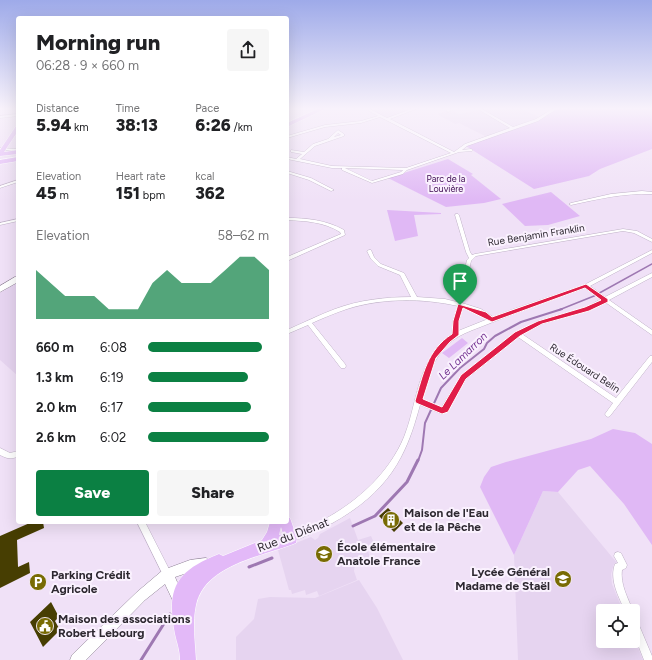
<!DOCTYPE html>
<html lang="en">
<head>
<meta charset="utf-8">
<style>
  :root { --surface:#fff; --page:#f6f6f6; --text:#202124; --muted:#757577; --accent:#0b8043 }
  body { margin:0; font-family:Figtree,sans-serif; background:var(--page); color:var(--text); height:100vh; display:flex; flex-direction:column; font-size:15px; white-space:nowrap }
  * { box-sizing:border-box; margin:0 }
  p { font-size:13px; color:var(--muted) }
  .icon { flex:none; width:22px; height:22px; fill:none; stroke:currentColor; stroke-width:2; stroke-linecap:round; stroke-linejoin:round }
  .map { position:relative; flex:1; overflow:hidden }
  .sheet { position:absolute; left:16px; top:16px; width:273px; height:508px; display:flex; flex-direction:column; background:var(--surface); border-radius:4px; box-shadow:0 4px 16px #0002 }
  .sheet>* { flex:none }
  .controls { position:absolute; left:596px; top:604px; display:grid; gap:8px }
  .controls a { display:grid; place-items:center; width:44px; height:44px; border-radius:4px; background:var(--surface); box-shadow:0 4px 16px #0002; font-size:20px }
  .pin { position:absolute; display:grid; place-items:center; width:34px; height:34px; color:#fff; margin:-41px -17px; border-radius:50% 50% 50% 0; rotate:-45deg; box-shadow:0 0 4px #0007 }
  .pin .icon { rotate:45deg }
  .round { display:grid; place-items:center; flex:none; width:42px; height:42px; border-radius:4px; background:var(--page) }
  .summary { display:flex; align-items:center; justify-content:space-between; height:68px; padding:0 20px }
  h1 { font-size:22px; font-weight:800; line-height:30px }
  .figures { display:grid; grid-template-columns:repeat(3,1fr); gap:6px; height:68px; padding:4px 20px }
  .figures div { display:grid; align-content:center }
  .figures b { font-size:17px; font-weight:800 }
  .figures small { font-size:11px; font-weight:400 }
  .figures p { font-size:11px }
  .chart { height:112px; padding:8px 20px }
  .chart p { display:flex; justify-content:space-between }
  .chart svg { width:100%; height:72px; margin-top:4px; fill:var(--accent); opacity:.7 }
  .cta { display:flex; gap:8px; margin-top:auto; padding:8px 20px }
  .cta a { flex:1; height:46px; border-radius:4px; background:var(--accent); color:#fff; font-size:16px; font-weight:800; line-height:46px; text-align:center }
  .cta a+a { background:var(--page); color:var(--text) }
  ul { padding:0 20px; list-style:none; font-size:13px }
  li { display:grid; grid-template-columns:64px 48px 1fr; align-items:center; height:30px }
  li i { height:10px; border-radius:5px; background:var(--accent) }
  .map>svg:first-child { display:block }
  .built { fill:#e6d4f0 }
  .green { fill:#e0b8f5 }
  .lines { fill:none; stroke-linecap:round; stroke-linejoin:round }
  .stream-far2 { stroke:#9e78b2; stroke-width:1.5 }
  .stream-far1 { stroke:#9e78b2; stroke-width:2 }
  .stream { stroke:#9e78b2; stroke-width:3 }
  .building { fill:#473e02 }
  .street-casing { stroke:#8f8296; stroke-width:0.5 }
  .secondary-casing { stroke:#8f8296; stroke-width:1 }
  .primary-casing { stroke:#fff; stroke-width:1 }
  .street { fill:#fff; fill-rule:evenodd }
  .secondary { fill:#fff; fill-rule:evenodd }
  .primary { fill:#e3b9f8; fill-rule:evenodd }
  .route { fill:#e11d48; stroke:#fff; fill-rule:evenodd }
  .labels { text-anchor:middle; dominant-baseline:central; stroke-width:4; stroke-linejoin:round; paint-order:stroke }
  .far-park-label { font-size:9px; fill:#3e0b52; stroke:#faf1fe }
  .street-label { font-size:10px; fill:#2d2830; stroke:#faf1fe }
  .water-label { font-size:11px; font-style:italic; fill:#753592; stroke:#faf1fe }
  .near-poi-label { font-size:12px; font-weight:bold; fill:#2d2830; stroke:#faf1fe; text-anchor:start }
  .near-street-label { font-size:12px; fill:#2d2830; stroke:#faf1fe }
</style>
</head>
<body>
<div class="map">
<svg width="652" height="660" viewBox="0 0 652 660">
  <rect width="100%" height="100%" fill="#f0e1f7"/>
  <path class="built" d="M367,108H415L387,118Z
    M475,108H520L539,117L487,137L459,123L455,124L437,114L451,110L459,114L478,110Z
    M18,282V376L0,360V293Z
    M543,491L558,492L617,563L614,564L611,574L612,584L623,611H603V641H633V635L643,660H518L514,555Z
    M350,518L358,540L371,536L375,545L367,548L370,557L355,564L354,571L357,580L319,596L317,591L306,595L305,590L292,594L291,590H289L278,550L311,537L315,540L318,538L320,534Z
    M359,580L377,608L403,660H236V637L254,619L258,599L270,597L315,598Z"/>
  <path class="green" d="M559,108H652V149L600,169L589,176L534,189L466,146L538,121Z
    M448,159L473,174L471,175L501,199L484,203L446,207L388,178Z
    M551,192L580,216L548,225L525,226L502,204Z
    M387,210L441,213V214L414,215L418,236L395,241Z
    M462,338L468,343L449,358L442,353Z
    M613,429L635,433L652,444V545L624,504L590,466L578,470L558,492L543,491L514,555L480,487L484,477L491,467L506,462L591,439Z"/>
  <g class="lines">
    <path class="stream-far2" d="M559,310L594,296L652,264"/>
    <path class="stream-far1" d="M418,461L422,450L425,423L441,388L460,368L484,349L487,343L495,336L521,322L562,309"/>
    <path class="stream" d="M353,526L375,516L407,482L418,460
      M249,567L272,558
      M141,660L170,614"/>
  </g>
  <path class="building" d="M388,508L403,523L394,532L379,516Z
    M32,522H43L44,528L17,540L18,567L29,562L30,573L0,588V536Z
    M51,602L59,617L55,621L60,630L43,647L30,622Z"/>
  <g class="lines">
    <g class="street-casing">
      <path id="street" d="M0,108H3L0,111Z
        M364,108H368L387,118L414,108H419L390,119L454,152L465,144L510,128L476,108H480L513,127L536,119L554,108H558L538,121L467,146L462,150L471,149L473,150L472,151L459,152L407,170L403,174L372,183L342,170V168H332L287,159V157L296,159L302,154L291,152V150L304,152L313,144L328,139L338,130L344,134V136L315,146L300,159L332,166L406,168L451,153L380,117L361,123L325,127L287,138V136L325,125L361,121L378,116ZM338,133L341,135L334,137ZM345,168L403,170L401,172L372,181Z
        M444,108H447L451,111L448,112Z
        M18,114V116L0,118V116Z
        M0,148L18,149V151L1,150H0Z
        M287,171L311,178L334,190L331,191L309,180L287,173Z
        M18,180V182L0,188V186Z
        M642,191L652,192V194C624,193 598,199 571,205L569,204L571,203L611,194Z
        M456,214H458L459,215L470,252L472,255L475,254L623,229L637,231L652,239V242L634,233L623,231L476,256L471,261L462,303L481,309L493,317L514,309L584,285L652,250V253L590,286L605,297L652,273V277L609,300L652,330V335L605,302L589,310L542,324L522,334L616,398L650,356H652V362L610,416L608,417L606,416L605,414L613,403L518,337L466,379L447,411L442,414L420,405C415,423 410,440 401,457C379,500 335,525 291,542L288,541L287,538L288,535C300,530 313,526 325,519C358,501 389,473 404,437C415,410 416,379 433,354C438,346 445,340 452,334L453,321L458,306C422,298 382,298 347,309C335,313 323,318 312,323L345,364L346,366L345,368H341L308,325L287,334V330C303,323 319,315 335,309C359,300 386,297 411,297L400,275L378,266L371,259L367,251L369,250H371L374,257L381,264L404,273L417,297L445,299L457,302L467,260L469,258L466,252L455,215ZM585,288L601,299L585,308L538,321L516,333L462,375L441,408L421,399C426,381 432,362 445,347C456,335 473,330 488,324C520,311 552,299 585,288ZM463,307L477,312L488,319L458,331L459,321Z
        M287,218C307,218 326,220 344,230L345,235L287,261V257L341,234L340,232C324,222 306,221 287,220Z
        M18,219V221L0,225V223Z
        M0,448L10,453L18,451V457C9,459 8,459 0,455Z
        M137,522H145L170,571L171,574L170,577L167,578L164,577Z
        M618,552L621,553L627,565L626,568L622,570C620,584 628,598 633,611V612V611H625C619,597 609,580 615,564L618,563L614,556L615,553Z
        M633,617L636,618L652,656V660H644L633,632Z"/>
    </g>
    <g class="secondary-casing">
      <path id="secondary" d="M15,277H18V282L0,292V286Z
        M206,558L210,560L212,564L210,568L190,572L175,577L184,599L182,603L178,605L174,603L165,584L145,600L86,660H70L72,655L137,592L163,570L190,560Z"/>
    </g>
    <g class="primary-casing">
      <path id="primary" d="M320,108H327L287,127V123Z
        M18,125V131L4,152L18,150V154L0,156V150L16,126Z
        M18,157V161L0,164V160Z
        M287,516L290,518L297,538L296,543C264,556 205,564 196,605C192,622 195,642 196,660H180C180,650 177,643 175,634C166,588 176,571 219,554L223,556L262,540L267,532L270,522H287ZM281,527L283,534L279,535Z"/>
    </g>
    <use href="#street" class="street"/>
    <use href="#secondary" class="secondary"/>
    <use href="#primary" class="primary"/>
  </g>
  <linearGradient id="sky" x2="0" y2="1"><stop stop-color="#9eaae9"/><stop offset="0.54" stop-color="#f8f2fb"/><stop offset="1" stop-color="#f8f2fb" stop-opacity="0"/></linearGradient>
  <rect width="652" height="201" fill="url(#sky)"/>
  <path class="route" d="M586,284L608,299V302L589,311L542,324L520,336L466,379L448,412L442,414L416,403L415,401C423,375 427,350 452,334L453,321L458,304L486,312L492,317ZM585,288L601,300L585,307L538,321L515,332L461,375L442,407L423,399L436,358L450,342L459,335V321L463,308L492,322Z"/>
  <defs>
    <g id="building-disc" transform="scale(0.9)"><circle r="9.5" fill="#786b03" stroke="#faf1fe"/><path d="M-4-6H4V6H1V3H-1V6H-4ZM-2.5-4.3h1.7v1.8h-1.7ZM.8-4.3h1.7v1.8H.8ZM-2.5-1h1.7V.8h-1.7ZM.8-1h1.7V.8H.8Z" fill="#fff"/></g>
    <g id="school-disc" transform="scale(0.9)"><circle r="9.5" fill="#786b03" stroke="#faf1fe"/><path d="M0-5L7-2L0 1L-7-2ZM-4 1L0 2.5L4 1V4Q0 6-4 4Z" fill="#fff"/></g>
    <g id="parking-disc" transform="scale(0.9)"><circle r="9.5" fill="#786b03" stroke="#faf1fe"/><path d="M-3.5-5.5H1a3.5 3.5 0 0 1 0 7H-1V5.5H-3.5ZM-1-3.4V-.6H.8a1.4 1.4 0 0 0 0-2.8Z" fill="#fff"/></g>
    <g id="civic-disc" transform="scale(0.9)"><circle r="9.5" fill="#786b03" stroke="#faf1fe"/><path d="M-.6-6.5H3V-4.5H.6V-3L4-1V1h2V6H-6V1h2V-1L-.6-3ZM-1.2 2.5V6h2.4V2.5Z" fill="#fff"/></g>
  </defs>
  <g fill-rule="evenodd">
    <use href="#building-disc" x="391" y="520"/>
    <use href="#school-disc" x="324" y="554"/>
    <use href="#school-disc" x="563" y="579"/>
    <use href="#parking-disc" x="38" y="582"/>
    <use href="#civic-disc" x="45" y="626"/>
  </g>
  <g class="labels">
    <g class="far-park-label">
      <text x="446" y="178">Parc de la<tspan x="446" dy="10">Louvière</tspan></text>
    </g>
    <g class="street-label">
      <text transform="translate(536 235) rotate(-9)">Rue Benjamin Franklin</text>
      <text transform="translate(585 368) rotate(33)">Rue Édouard Belin</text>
    </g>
    <g class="water-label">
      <text transform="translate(463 356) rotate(-44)">Le Lamarron</text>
    </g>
    <g class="near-poi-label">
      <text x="404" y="513">Maison de l'Eau<tspan x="404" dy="14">et de la Pêche</tspan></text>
      <text x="337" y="547">École élémentaire<tspan x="337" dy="14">Anatole France</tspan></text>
      <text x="550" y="572" text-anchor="end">Lycée Général<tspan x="550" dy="14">Madame de Staël</tspan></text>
      <text x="51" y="575">Parking Crédit<tspan x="51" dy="14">Agricole</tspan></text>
      <text x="58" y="619">Maison des associations<tspan x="58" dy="14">Robert Lebourg</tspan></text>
    </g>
    <g class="near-street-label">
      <text transform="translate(293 535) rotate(-21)">Rue du Diénat</text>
    </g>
  </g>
</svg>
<div class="controls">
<a><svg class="icon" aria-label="locate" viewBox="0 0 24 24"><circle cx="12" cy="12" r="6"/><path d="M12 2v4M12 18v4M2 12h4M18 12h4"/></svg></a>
</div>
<div class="pin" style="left:460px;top:305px;background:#1e9e55"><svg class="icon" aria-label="arrive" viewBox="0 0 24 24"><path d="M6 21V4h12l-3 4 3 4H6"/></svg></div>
<section class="sheet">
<div class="summary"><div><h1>Morning run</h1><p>06:28 · 9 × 660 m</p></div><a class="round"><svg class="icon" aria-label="share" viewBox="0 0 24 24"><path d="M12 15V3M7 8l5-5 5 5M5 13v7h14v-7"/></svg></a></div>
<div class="figures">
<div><p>Distance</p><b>5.94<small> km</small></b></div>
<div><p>Time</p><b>38:13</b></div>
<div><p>Pace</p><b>6:26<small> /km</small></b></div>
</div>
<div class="figures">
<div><p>Elevation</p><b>45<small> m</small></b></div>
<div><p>Heart rate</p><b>151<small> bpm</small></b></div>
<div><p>kcal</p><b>362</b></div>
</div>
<div class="chart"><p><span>Elevation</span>58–62 m</p>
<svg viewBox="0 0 160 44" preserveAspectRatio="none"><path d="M0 44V14L10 22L20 30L30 30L40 30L50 38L60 38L70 38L80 22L90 14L100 22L110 22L120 22L130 14L140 6L150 6L160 14V44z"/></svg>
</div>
<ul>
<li><b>660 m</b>6:08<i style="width:94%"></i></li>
<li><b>1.3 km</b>6:19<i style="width:83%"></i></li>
<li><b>2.0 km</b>6:17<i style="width:85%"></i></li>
<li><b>2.6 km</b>6:02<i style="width:100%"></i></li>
</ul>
<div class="cta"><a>Save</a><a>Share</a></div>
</section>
</div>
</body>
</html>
